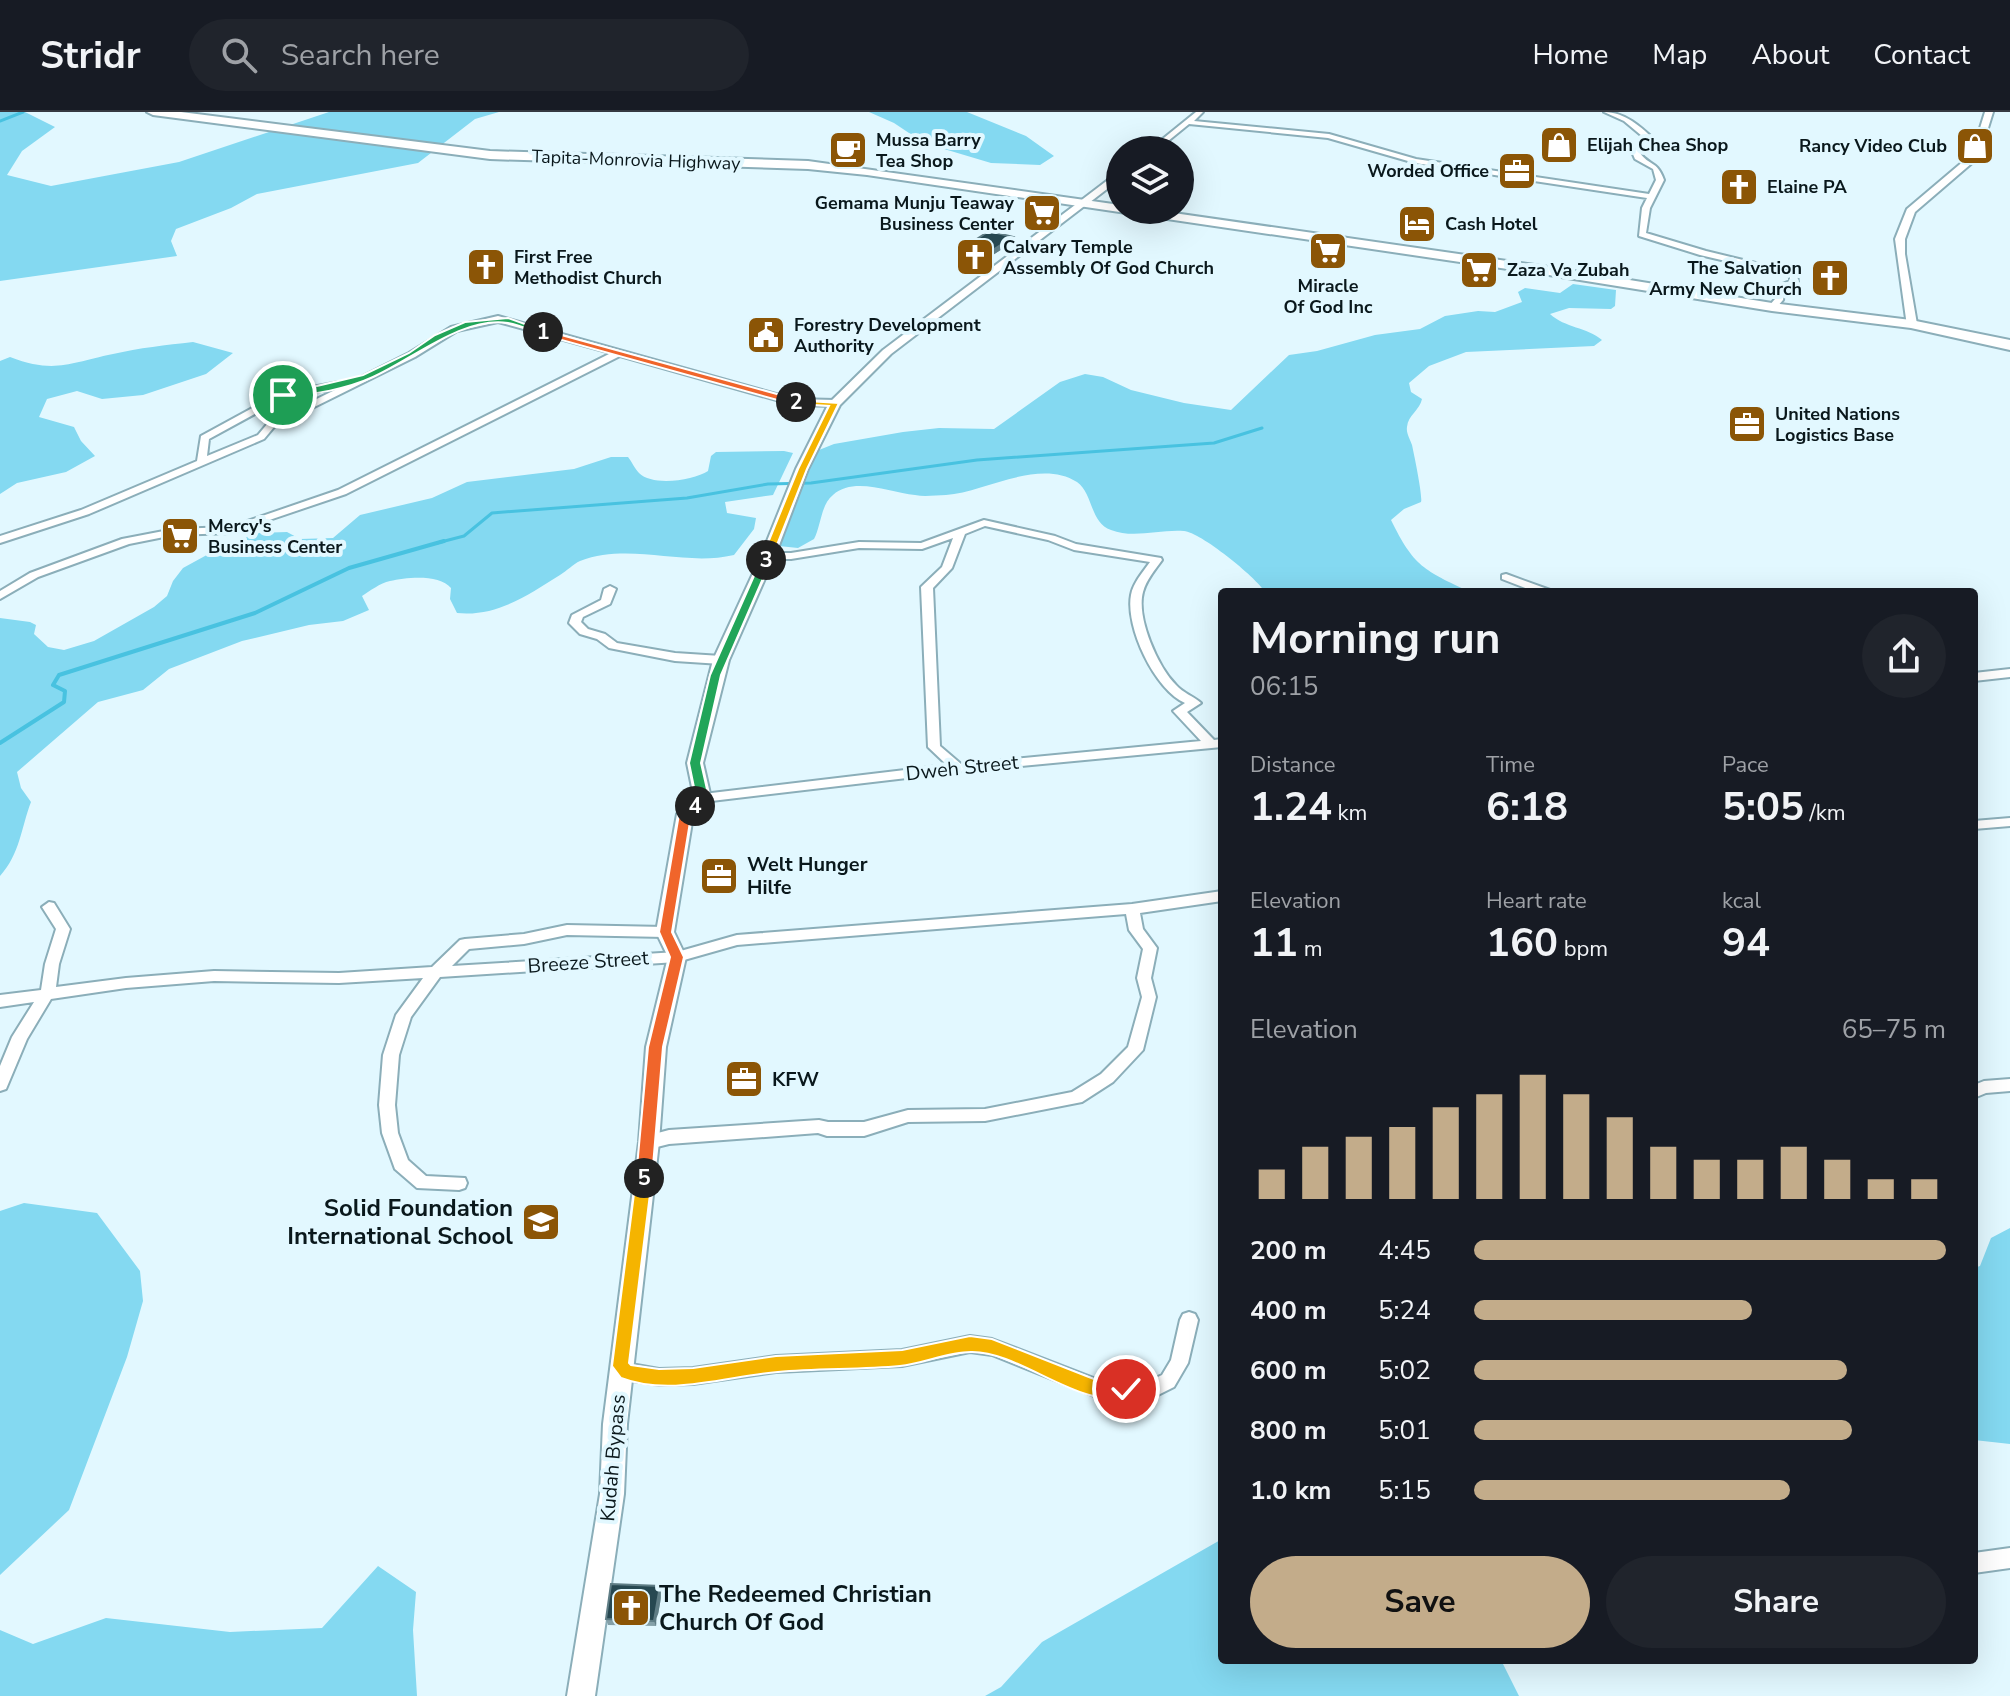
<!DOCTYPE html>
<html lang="en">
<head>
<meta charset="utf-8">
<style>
  :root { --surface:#171b24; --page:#20242c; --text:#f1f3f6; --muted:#9ea1a6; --line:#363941; --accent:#c3ac8a }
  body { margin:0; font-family:"Nunito Sans",sans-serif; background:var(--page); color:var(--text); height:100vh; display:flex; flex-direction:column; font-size:30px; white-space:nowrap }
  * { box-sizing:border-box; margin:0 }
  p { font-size:26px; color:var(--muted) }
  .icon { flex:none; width:44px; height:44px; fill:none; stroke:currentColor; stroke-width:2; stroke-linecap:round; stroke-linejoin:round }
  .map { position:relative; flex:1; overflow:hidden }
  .drawer { position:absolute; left:1218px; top:476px; width:760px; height:1076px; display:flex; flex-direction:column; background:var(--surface); border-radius:8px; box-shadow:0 8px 32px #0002 }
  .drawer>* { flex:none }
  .controls { position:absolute; left:1106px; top:24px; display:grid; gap:16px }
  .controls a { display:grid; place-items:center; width:88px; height:88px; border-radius:50%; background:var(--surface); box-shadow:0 8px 32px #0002; font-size:40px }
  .pin { position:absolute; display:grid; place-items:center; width:68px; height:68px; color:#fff; margin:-34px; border:4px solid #fff; border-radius:50%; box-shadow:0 2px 8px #0007 }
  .km { position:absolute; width:40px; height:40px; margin:-20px; border-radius:50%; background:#222; color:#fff; font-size:22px; line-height:40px; text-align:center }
  .round { display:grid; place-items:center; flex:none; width:84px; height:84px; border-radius:42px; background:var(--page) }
  .headline { display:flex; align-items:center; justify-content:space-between; height:136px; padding:0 32px }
  h1 { font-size:44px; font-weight:700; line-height:60px }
  .metrics { display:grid; grid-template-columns:repeat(3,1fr); gap:12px; height:136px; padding:8px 32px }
  .metrics div { display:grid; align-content:center }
  .metrics b { font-size:40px; font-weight:700 }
  .metrics small { font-size:22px; font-weight:400 }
  .metrics p { font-size:22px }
  .chart { height:224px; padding:16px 32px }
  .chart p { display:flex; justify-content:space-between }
  .chart svg { width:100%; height:144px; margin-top:8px; stroke:var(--accent); stroke-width:6 }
  .primary-button { display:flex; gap:16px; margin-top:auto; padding:16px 32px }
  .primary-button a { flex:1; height:92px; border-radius:48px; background:var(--accent); color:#111; font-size:32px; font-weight:700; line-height:92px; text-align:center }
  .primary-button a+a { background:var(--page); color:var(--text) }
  ul { padding:0 32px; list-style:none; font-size:26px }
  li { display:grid; grid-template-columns:128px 96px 1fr; align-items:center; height:60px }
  li i { height:20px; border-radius:10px; background:var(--accent) }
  header { display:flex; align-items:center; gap:48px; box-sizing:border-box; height:112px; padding:0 40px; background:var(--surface); border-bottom:2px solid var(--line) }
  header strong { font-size:38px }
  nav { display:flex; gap:44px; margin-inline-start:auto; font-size:28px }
  .search { width:560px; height:72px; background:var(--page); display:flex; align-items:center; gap:20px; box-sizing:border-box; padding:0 28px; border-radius:44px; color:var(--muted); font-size:30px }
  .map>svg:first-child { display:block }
  .green { fill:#84d9f1 }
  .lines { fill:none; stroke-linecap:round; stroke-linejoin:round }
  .stream-far1 { stroke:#48c2e0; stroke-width:3 }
  .stream { stroke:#48c2e0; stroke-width:4 }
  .minor-casing { stroke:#8baeb9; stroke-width:4 }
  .tertiary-casing { stroke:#8baeb9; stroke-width:4 }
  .trunk-casing { stroke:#8baeb9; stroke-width:4 }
  .minor { fill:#fff; fill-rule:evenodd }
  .tertiary { fill:#fff; fill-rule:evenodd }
  .trunk { fill:#fff; fill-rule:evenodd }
  .wall { fill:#84a0a8 }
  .shaded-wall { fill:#5f7d85 }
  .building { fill:#274851; stroke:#5f7d85; stroke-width:2 }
  .split-1 { fill:#22a559; stroke:#fff; stroke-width:2 }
  .split-2 { fill:#f0652b; stroke:#fff; stroke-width:2 }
  .split-3 { fill:#f5b400; stroke:#fff; stroke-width:2 }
  .split-4 { fill:#22a559; stroke:#fff; stroke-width:2 }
  .split-5 { fill:#f0652b; stroke:#fff; stroke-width:2 }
  .split-6 { fill:#f5b400; stroke:#fff; stroke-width:2 }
  .labels { text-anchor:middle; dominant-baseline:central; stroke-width:8; stroke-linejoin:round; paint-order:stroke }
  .far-poi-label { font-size:18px; font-weight:bold; fill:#0a181c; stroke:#e2f8ff; text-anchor:start }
  .far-street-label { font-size:18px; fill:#0a181c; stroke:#e2f8ff }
  .street-label { font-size:20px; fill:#0a181c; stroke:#e2f8ff }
  .poi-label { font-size:20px; font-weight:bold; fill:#0a181c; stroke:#e2f8ff; text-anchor:start }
  .near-poi-label { font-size:24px; font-weight:bold; fill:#0a181c; stroke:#e2f8ff; text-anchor:end }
</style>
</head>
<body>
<header>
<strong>Stridr</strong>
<div class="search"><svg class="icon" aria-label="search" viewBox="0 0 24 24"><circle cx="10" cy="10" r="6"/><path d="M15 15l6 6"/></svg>Search here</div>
<nav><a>Home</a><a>Map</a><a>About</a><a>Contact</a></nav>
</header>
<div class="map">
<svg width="2010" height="1584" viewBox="0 0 2010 1584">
  <rect width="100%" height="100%" fill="#e2f8ff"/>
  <path class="green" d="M0,0H25L55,15L22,39L7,63L51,74L179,50L329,0H499L475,7L418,51L257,82L231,96L176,117L171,129L177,144L0,169Z
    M869,0H967L1026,24L1054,44L1040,53L991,51L924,31L894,11Z
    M1573,172L1616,178L1615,194L1611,197L1569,196L1550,202C1565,216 1587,215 1602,228L1594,234L1466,240L1429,254L1409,271L1411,280L1422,287C1420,298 1408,303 1407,315C1406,321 1410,327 1412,333C1414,342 1423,385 1421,390L1404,397L1391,408C1414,455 1424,458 1470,480H1265C1256,465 1200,420 1184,419C1160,417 1134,427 1111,418C1090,411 1093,381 1077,370C1039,346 985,380 946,383C936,383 925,385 915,383C891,381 854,364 833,383C821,392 821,414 814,427L798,436L779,434L775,426L814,340L834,332L903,320L939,316L994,317L1060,270L1085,262L1103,265L1131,278L1184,291L1231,298L1289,243L1317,239L1375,223L1420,217L1445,204L1478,199L1495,200L1522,190L1518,180L1525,176L1560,181Z
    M193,230L233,241L206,262L143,283L102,287L77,279L47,287L39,305L74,315L81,329L95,344L66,360L17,371L0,382V249L10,245C55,262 69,251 113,242C139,236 166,233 193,230Z
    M784,339L793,341L773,383L725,390L727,401L756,406L754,417L734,443C683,455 631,430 580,449C573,452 567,459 560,463C528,483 497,505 457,501L450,487L451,476C440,462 407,465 390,469C380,471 370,479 362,484L369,498L343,509L309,513L242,529L169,557L143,578L98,590L17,660L21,676L31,690C21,716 20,742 0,764V506L30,510L36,513L34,522L48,535L64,538L94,529L154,495L167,484L173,469L183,456L225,433L257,421L287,420L300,427L333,426L360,403L432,386L467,370L574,357L611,345H628C632,350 635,357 639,361C653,375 694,368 708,359L711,344L716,340Z
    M24,1091L97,1101L140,1159L143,1189L127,1245L69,1398L0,1463V1099Z
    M2010,1116V1332L1974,1328V1156L1980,1154L1991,1126Z
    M1222,1427V1548H1501L1519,1584H985L1001,1575L1042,1530Z
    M378,1454L416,1480L413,1518L417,1584H0V1518L33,1532L106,1506L230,1520L322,1516Z"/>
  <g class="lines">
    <path class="stream-far1" d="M0,9L23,0
      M437,431L464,424L492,401L687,386L768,372L811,371L977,348L1214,331L1262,316"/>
    <path class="stream" d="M0,631L64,590L65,579L53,573L59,563L255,501L349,456L444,429"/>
    <g class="minor-casing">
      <path id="minor" d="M1196,0H1203L1194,9L1329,22L1416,47L1649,82L1656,68L1653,57L1635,47L1632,40L1648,29L1624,9L1604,0C1625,0 1641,15 1656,29L1640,41C1649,54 1657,48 1664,68L1650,96L1646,121L1706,139L1797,161L1798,171L1785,176L1783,188L1775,197H1769L1768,195L1775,187L1777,174L1790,169V164L1700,143L1639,124L1642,96L1647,86L1415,51L1328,26L1189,12L1157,38H1149Z
        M1117,61H1120V67L1085,94H1079V90Z
        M498,204L794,287L835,288L840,291L835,294L794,293L620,244L346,382L231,421L174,423L129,432L38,465L0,487V479L30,461L122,427L174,417L230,415L338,378L611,241L498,210L457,219L415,245L274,315L264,327L89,402L0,431V424L81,398L197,349L201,324L280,281L339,270L343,274L409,241L451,215ZM339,276L268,311L258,323L207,344L209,327L286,285Z
        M984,408L1055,424L1076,432L1161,446L1162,448C1155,458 1146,468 1143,480C1136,506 1158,555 1176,573C1183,581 1193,584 1201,591L1187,600L1214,628L1222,627V635L958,660L703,690L698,689L696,686L703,682L947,653L928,635L921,475L942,455L953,426L922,437L859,436L791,447H768L763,444L768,441H791L859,430L921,431ZM985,414L1048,428L1074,438L1150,450C1143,460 1133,471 1131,483C1125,515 1155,578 1185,591L1173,599L1201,629L961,652L940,634L933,476L952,456L965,422Z
        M1506,462L1550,478L1552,480H1536L1502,467V463Z
        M610,474L616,477L610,492L583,505L581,510L588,517L605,522L617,531L675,541L721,544L727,548L721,552L675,549L609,536L597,527L580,522L569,511L572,503L601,488L604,477Z
        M2010,557V565L1974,569V561Z
        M2010,706V714L1974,717V709Z
        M1222,779V789L1140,801L1143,817L1157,836L1151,866L1156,885L1143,938L1113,970L1082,990L985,1009L908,1010L864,1024H827L818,1021L669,1032L649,1037L643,1035L641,1030L643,1025L669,1018L819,1008L828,1010H864L908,998L985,997L1072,980L1101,962L1128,935L1142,885L1137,866L1143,837L1129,818L1126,802L737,833L677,850L440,865L411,905L399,943L395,993L398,1021L408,1048L426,1064L465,1066L467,1071L465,1076L459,1078L417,1076L395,1057L382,1021L379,993L383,943L396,903L423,866L339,871L214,869L126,876L51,887L27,927L6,977L0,979V954L12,925L34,890L0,895V883L41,878L45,852L56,817L42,795L49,790L54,791L70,817L59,852L56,875L126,866L214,859L339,861L432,855L460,828L465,827L524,822L567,813L665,815L672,820L665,825L567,823L524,832L469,837L452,854L677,840L737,823L1132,792Z
        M2010,967V979L1986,981L1974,986V973L1984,969Z
        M1189,1200L1195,1202L1198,1208L1188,1251L1174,1275L1148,1288H1104L992,1243L970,1240L902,1254L776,1260L693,1272L659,1273L627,1268L614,1260L611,1254L614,1248L620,1246L631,1252L659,1257L693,1256L776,1244L902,1238L970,1224L992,1227L1104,1270H1147L1162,1263L1171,1248L1180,1208L1183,1202Z
        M2010,1436V1456L1974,1461V1441Z"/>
    </g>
    <g class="tertiary-casing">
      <path id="tertiary" d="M1985,0H1993L1979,45L1915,100L1905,127V142L1917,212L1907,214L1895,127L1907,97L1972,42Z
        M1079,90L1087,92L891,242L840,293L808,357L775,444L729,548L703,651L711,686L693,704L674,820L686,845L666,935L659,1030L627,1312L624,1382L595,1584H567L600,1382L603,1312L639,1030L646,935L668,845L656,820L677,702L694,685L687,651L713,548L761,444L796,357L829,291L883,238Z"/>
    </g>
    <g class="trunk-casing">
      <path id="trunk" d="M147,0H181L490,39L808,49L1120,93V98H1153L1549,155L1772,191L1911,208L2010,228V238L1911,216L1772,199L1549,163L867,63L808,57L490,47L153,3Z"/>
    </g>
    <use href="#minor" class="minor"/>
    <use href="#tertiary" class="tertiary"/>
    <use href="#trunk" class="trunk"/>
  </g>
  <path class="wall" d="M1013,130L982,150L960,144V138Z
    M660,1474L662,1480L656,1514L608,1513L606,1507Z"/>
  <path class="shaded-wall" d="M1013,125V130L982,150V145Z
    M660,1474L662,1480L656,1514L654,1509Z"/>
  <path class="building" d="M989,119L1013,125L982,145L960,138Z
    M611,1472L660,1474L654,1509L606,1507Z"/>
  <path class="split-1" d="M508,206L547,220L543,223C532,219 520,213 508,211C463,204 413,247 373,265C345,278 313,282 283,286L279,283L363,263L409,241L435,223L465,210Z"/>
  <path class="split-2" d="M543,218L799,288L800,290L792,292L540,222Z"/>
  <path class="split-3" d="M792,288L839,291L807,357L771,448L766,451L761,448L798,357L829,294L796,292Z"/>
  <path class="split-4" d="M766,445L771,448L721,563L701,651L709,686L699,696H690L688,694L696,685L689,651L710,563L761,448Z"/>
  <path class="split-5" d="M695,689L701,694L691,704L672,820L684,845L663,935L652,1066L644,1073L636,1066L648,935L670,845L659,820L679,702Z"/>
  <path class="split-6" d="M644,1060L652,1066L629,1251L631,1253L659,1257L693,1256L776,1244L902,1238L970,1224L992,1227L1104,1271L1132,1272L1135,1277L1132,1283C1083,1302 1022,1239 971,1240C947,1240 923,1252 900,1254C859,1258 818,1256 778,1260C728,1264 670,1285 621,1266L612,1254L636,1066Z"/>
  <defs>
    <g id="shop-square" transform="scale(2)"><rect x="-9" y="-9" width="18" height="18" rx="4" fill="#8b5506" stroke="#e2f8ff"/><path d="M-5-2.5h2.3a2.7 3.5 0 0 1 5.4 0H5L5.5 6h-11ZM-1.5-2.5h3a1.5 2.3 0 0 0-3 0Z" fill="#fff"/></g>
    <g id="cafe-square" transform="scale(2)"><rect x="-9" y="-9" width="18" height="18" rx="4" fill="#8b5506" stroke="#e2f8ff"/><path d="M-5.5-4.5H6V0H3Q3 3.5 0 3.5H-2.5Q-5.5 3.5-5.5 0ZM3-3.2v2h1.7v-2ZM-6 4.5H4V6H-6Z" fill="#fff"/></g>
    <g id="office-square" transform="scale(2)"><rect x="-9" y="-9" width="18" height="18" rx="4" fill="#8b5506" stroke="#e2f8ff"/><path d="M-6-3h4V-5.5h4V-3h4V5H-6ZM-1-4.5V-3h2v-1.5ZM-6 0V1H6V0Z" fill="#fff"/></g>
    <g id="church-square" transform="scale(2)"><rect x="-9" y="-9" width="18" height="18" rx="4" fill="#8b5506" stroke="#e2f8ff"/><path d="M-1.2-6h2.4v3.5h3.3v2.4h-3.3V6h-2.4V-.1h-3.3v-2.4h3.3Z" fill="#fff"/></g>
    <g id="supermarket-square" transform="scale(2)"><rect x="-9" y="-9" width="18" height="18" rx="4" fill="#8b5506" stroke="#e2f8ff"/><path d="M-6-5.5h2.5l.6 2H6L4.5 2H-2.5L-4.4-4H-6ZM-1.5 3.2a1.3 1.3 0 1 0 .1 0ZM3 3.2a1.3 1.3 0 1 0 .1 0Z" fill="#fff"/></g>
    <g id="hotel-square" transform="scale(2)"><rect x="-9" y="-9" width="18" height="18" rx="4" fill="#8b5506" stroke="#e2f8ff"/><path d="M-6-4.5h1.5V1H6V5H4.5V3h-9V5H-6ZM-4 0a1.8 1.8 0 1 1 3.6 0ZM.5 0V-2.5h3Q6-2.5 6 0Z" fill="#fff"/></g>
    <g id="civic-square" transform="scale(2)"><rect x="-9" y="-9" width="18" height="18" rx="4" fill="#8b5506" stroke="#e2f8ff"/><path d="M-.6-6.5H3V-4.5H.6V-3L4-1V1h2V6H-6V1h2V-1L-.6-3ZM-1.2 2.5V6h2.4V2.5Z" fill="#fff"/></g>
    <g id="school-square" transform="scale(2)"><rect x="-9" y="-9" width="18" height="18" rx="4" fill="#8b5506" stroke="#e2f8ff"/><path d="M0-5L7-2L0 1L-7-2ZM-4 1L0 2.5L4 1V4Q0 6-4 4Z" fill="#fff"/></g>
  </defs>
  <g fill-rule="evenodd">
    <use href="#shop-square" x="1559" y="33"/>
    <use href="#shop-square" x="1975" y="34"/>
    <use href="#cafe-square" x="848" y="38"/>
    <use href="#office-square" x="1517" y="59"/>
    <use href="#church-square" x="1739" y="75"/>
    <use href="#supermarket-square" x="1042" y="101"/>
    <use href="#hotel-square" x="1417" y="112"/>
    <use href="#supermarket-square" x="1328" y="139"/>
    <use href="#church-square" x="975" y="145"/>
    <use href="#church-square" x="486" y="155"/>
    <use href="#supermarket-square" x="1479" y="158"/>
    <use href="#church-square" x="1830" y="166"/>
    <use href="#civic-square" x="766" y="223"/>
    <use href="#office-square" x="1747" y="312"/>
    <use href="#supermarket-square" x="180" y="424"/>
    <use href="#office-square" x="719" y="764"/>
    <use href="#office-square" x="744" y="967"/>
    <use href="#school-square" x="541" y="1110"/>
    <use href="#church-square" x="631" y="1496"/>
  </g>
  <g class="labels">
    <g class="far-poi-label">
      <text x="876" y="28">Mussa Barry<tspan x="876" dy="21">Tea Shop</tspan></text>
      <text x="1587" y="33">Elijah Chea Shop</text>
      <text x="1947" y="34" text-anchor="end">Rancy Video Club</text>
      <text x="1489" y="59" text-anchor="end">Worded Office</text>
      <text x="1767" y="75">Elaine PA</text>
      <text x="1014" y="91" text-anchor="end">Gemama Munju Teaway<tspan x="1014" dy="21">Business Center</tspan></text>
      <text x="1445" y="112">Cash Hotel</text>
      <text x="1003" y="135">Calvary Temple<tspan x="1003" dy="21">Assembly Of God Church</tspan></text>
      <text x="514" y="145">First Free<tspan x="514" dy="21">Methodist Church</tspan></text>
      <text x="1802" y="156" text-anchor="end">The Salvation<tspan x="1802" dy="21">Army New Church</tspan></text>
      <text x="1507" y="158">Zaza Va Zubah</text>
      <text x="1328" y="174" text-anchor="middle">Miracle<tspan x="1328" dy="21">Of God Inc</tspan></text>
      <text x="794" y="213">Forestry Development<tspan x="794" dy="21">Authority</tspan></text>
      <text x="1775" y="302">United Nations<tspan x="1775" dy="21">Logistics Base</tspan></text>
      <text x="208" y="414">Mercy's<tspan x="208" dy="21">Business Center</tspan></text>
    </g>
    <g class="far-street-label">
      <text transform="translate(636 48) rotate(2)">Tapita-Monrovia Highway</text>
    </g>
    <g class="street-label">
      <text transform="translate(962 656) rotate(-6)">Dweh Street</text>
      <text transform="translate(588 850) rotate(-4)">Breeze Street</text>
      <text transform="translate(613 1346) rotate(-85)">Kudah Bypass</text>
    </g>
    <g class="poi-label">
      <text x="747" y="752">Welt Hunger<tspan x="747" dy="23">Hilfe</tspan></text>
      <text x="772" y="967">KFW</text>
    </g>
    <g class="near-poi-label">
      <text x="513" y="1096">Solid Foundation<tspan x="513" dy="28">International School</tspan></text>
      <text x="659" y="1482" text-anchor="start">The Redeemed Christian<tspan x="659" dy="28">Church Of God</tspan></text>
    </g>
  </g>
</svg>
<div class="controls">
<a><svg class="icon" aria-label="layers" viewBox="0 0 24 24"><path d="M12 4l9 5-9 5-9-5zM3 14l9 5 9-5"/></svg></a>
</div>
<div class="pin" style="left:283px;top:283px;background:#1e9e55"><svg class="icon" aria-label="arrive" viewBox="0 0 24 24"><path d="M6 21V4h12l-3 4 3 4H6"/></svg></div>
<div class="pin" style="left:1126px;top:1277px;background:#d93025"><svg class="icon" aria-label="check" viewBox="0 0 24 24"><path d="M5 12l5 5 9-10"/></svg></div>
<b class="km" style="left:543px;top:220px">1</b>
<b class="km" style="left:796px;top:290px">2</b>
<b class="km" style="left:766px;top:448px">3</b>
<b class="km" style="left:695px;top:694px">4</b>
<b class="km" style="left:644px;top:1066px">5</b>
<section class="drawer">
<div class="headline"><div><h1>Morning run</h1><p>06:15</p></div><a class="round"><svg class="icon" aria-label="share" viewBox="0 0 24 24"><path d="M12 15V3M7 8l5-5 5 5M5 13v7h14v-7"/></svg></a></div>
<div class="metrics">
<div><p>Distance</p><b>1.24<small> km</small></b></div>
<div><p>Time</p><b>6:18</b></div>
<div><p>Pace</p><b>5:05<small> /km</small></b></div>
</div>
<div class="metrics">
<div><p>Elevation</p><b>11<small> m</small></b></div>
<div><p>Heart rate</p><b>160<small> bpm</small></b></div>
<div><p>kcal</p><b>94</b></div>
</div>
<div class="chart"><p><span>Elevation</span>65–75 m</p>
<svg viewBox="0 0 160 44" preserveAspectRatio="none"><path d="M5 44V35M15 44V28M25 44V25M35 44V22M45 44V16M55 44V12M65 44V6M75 44V12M85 44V19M95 44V28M105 44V32M115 44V32M125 44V28M135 44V32M145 44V38M155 44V38"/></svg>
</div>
<ul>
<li><b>200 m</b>4:45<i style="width:100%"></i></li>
<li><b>400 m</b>5:24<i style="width:59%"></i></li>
<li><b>600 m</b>5:02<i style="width:79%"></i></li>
<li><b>800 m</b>5:01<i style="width:80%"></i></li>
<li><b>1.0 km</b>5:15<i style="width:67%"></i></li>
</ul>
<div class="primary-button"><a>Save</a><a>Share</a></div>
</section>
</div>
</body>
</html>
